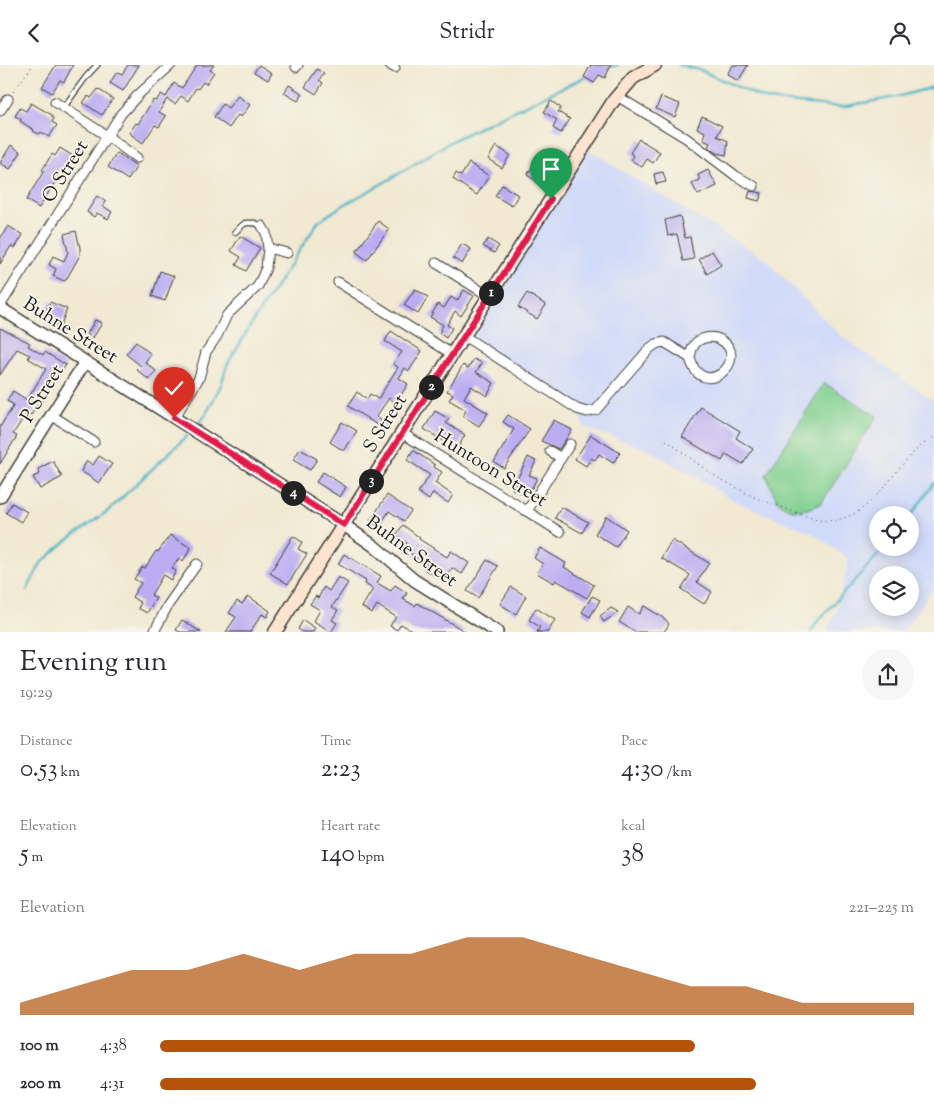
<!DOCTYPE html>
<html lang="en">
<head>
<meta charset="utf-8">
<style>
  :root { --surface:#fff; --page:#f7f7f7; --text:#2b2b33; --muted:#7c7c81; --accent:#b45309 }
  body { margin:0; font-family:"Sorts Mill Goudy",serif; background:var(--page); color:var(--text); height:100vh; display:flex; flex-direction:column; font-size:19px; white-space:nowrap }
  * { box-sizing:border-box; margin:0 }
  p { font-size:16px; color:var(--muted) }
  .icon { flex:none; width:28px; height:28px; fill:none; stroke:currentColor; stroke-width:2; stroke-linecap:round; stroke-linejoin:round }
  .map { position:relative; height:567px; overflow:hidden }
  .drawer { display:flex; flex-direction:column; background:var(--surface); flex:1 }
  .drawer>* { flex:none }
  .tools { position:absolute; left:869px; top:441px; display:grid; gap:10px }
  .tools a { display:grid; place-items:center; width:50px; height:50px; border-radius:50%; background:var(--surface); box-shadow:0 2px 12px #0003; font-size:25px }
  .pin { position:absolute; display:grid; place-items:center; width:42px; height:42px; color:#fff; margin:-51px -21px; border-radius:50% 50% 50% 0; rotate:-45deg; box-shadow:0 0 5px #0007 }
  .pin .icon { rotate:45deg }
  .km { position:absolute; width:25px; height:25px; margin:-12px; border-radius:50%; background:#222; color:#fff; font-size:14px; line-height:25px; text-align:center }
  .round { display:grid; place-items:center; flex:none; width:52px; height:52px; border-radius:26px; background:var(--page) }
  .head { display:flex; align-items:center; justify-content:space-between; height:85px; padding:0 20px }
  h1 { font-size:28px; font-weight:600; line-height:38px }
  .metrics { display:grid; grid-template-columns:repeat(3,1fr); gap:8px; height:85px; padding:5px 20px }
  .metrics div { display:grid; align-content:center }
  .metrics b { font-size:25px; font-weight:600 }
  .metrics small { font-size:14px; font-weight:400 }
  .metrics p { font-size:14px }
  .chart { height:140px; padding:10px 20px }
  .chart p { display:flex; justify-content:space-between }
  .chart svg { width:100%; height:90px; margin-top:5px; fill:var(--accent); opacity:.7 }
  ul { padding:0 20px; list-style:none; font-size:16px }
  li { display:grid; grid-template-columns:80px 60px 1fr; align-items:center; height:38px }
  li i { height:12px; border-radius:6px; background:var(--accent) }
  header { display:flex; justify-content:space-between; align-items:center; height:65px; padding:0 20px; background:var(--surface); font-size:22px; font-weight:600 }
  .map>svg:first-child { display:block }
  .built { fill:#d0daf9; fill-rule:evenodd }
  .green { fill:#80d090; stroke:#4e7656 }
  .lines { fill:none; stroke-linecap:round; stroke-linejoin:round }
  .stream { stroke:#48b3c6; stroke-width:2.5 }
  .building { fill:#bcadf2 }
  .service-casing { stroke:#3c3b37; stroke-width:7 }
  .minor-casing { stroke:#3c3b37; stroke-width:11 }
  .tertiary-casing { stroke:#3c3b37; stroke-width:14 }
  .secondary-casing { stroke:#3c3b37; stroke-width:15 }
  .path { stroke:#3c3b37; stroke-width:1; stroke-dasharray:1 4; stroke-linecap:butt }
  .service { stroke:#fff; stroke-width:4.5 }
  .minor { stroke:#fff; stroke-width:9 }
  .tertiary { stroke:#fff; stroke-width:11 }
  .secondary { stroke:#fde4d1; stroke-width:12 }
  .route-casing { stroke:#fff; stroke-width:10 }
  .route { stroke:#e11d48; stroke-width:6 }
  .labels { text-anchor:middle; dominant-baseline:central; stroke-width:4; stroke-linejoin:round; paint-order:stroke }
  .street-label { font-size:19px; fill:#1c1c1c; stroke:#f7f3e8 }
</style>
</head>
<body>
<header><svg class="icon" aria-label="back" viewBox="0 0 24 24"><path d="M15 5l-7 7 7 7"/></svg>Stridr<svg class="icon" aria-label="person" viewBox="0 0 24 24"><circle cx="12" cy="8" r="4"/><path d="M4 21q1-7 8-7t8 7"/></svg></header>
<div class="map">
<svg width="934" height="567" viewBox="0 0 934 567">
  <rect width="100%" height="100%" fill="#f7f3e8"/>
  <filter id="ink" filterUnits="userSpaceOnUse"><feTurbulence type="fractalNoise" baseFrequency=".02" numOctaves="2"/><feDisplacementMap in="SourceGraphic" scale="10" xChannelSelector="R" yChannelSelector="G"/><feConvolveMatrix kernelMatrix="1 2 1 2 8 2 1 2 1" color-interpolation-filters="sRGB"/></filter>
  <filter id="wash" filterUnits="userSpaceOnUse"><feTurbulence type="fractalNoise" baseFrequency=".0096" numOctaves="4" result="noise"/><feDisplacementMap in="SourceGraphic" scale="20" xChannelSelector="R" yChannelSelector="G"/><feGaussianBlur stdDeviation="1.12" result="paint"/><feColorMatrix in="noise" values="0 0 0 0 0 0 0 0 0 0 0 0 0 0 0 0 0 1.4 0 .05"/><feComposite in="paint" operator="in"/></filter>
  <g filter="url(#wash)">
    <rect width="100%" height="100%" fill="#f1e9d2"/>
    <path class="built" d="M584,82L765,194L841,271L934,336V523L903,567H827L838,542L849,494L812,468L735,436L653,387L584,362L577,344L464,271ZM878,450H910V482H878ZM878,510H910V542H878Z"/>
    <path class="green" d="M824,318L877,351L822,437C811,446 788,450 778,436C773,429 770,419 766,410Z"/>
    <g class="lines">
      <path class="stream" d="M679,0L700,5L767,35L841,42L896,32L934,22
        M608,2L618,0
        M195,362L205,351L221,320L227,300L252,258L318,157L340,142L392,113L455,74L587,11
        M910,452L934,418
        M27,525L41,498L66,476L108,446L188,370
        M811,567L817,557L885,482"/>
    </g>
    <g id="blocks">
      <path class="building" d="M56,0H73L64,17L60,15L52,28L42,22Z
        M128,0H139L123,26L110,18L117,7L122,9Z
        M197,0H214L210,5L214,7L206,19L203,17L198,24L196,23L188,36L181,31L175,39L167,34L159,47L166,51L159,62L155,60L143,78L129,68L136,58L138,59L153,35L156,36L161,29L166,32L174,18L182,23Z
        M259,0L272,8L268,15L254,7Z
        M591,0H611L605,13L599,10L594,18L584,12Z
        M733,0H748L738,16L727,9Z
        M317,4L324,9L319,15L323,18L316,29L305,22Z
        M289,20L303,29L298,36L284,28Z
        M98,24L113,34L102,50L83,38L88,31L91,33Z
        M238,31L250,40L241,52L238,50L229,63L214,52L223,39L228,43Z
        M661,32L680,39L675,52L656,44Z
        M551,36L561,43L558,47L570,54L561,68L553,63L557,55L544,47Z
        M31,38L52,50V52L54,53L52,57L57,60L49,72L41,67L39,69L33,66L34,65L20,56L21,54L15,51L20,43L26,46Z
        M702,51L722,61L717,71L728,76L726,90L716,88L708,82L710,78L703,75L705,67L697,63Z
        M639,74L660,87L653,98L647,94L642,102L631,95L634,91L630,88Z
        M11,80L21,87L10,104L0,98Z
        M496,81L510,90L502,103L488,94Z
        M60,83L73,91L59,115L57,114L39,143L26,135L44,106L42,105L52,89L55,91Z
        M117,88L137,101L128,115L108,102Z
        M536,96L551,106L542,120L527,110Z
        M469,98L489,111L477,130L453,114L456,108L461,111Z
        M708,105L717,121L698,130L692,119L700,115L698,110Z
        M663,107L666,117L656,119L654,109Z
        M502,120L518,130L512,141L495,131Z
        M750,126L762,128L759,136L748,133Z
        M97,131L106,137L103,141L112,147L108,154L97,148L94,152L87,147Z
        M680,151L685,173L690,172L694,194L683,196L677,169L668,171L665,155Z
        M378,156L389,164L367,195L356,187Z
        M8,161L23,170L15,183L11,181L0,199V174Z
        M76,166L80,183V190L66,215L64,216L53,211L56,204L49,200L53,191L64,196L68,187L64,169Z
        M240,171L260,183L246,206L236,200L241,192L231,186Z
        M488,174L499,181L494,188L483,181Z
        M462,179L471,184L462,199L453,193Z
        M712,186L721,200L707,209L699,194Z
        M160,206L174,211L165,236L152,231Z
        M415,224L428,232L418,249L404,240Z
        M464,225L474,231L461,251L455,246L447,260L452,263L446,273L439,268L443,260L430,252L438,239L444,243L451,232L457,236Z
        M527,228L546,240L537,254L518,242Z
        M50,237L67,244L60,262L50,258L53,252L45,249Z
        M95,255L102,258L93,273L87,269Z
        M0,263L30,278L28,281L43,290L45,287L66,300L41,338L39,337L31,350L27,347L13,369L17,371L0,399V362L14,340L7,336L13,326L27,335L46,304L28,293L30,290L17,284L0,310Z
        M391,266L422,286L409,306L405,303L399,313L408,319L396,338L389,333L376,352L388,360L385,365L348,341L357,327L367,334L370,329L378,334L398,302L393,299L402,287L385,276Z
        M136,277L151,289L145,297L156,306L149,315L137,305L141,301L126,289Z
        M474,294L482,298L476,307L494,318L487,331L471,321L464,333L488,348L479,361L463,351L466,345L449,335L453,329L447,326L463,300L468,303Z
        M701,342L740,366L736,373L753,384L743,399L726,389L722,396L682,372Z
        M435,346L449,354L446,358L465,370L457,384L424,364Z
        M508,350L530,364L504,403L494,397L514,364L503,357Z
        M554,355L572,365L559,384L541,376Z
        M342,357L357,366L344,386L330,377Z
        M591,370L620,388L613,398L599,389L595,395L591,393L586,401L575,394Z
        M300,384L317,394L310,405L293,395Z
        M413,385L435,400L434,402L442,407L435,418L453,430L448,438L433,428L429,435L418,427L430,410L407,395Z
        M99,391L112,399L99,418L81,406L87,396L93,400Z
        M528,392L536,396L529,410L537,413L532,423L530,422L526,430L512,424Z
        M53,396L62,412L40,424L33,412L40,409L38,404Z
        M323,407L346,422L340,432L316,417Z
        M387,430L411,446L404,456L389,446L379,462L370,456Z
        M12,438L27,447L21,457L6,448Z
        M561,442L588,457L582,468L555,453Z
        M606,451L627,465L616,482L595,469Z
        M403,460L420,473L419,474L447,492L451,486L469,498L462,509L452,503L444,516L425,505L428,499L403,484L407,478L396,470Z
        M170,470L191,483L183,496L179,493L172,503L176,506L171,515L163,510L151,530L156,533L147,548L138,543L141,538L132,532L141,518L134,514L142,502L145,503L156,486L158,487Z
        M293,471L302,477L298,484L307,489L288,519L270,508Z
        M672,475L709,498L697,517L712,527L704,539L681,524L690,510L661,493Z
        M540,483L566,498L564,502L594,520L587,533L556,515L554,518L537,508L543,499L534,493Z
        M344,489L381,511L377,518L391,526L395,520L407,528L403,534L415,541L417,538L466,567H415L401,559L397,565L390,561L396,552L377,540L372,548L362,542L373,524L365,519L366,516L338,499Z
        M487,495L498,501L478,533L467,526Z
        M338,512L348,518L332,542L338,545L332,555L337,558L331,567L314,556L320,545L310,539L316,531L318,533L324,522L329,526Z
        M511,522L526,531L516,549L500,539Z
        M248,531L270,546L267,552L262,549L250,567H226L236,552L229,548L237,536L242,539Z
        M592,531L600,535L590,552L582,547Z
        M644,541L665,554L669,559L664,567H635L619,557L628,542L639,549Z
        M536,543L555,555L548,567H537L540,562L529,555Z
        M611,543L618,547L604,557L600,551Z
        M182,555L201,567H180L176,565Z
        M303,555L315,563L313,567H302L298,564Z"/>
    </g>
  </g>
  <g filter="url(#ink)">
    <use href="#blocks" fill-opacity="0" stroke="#3c3b37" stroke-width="1"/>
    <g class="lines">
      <g class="service-casing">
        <path id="service" d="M64,42L86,12L97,0
          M235,167L245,158H255L262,161"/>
      </g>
      <g class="minor-casing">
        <path id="minor" d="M390,0L395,3
          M296,2L298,0
          M617,31L686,73L736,111L754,121
          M55,37L107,71L137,93
          M0,46L8,34
          M268,183L287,188
          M436,198L489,231
          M338,217L452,289
          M0,241L121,49L139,29L171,0
          M464,271L577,344L587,347L596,345L649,284L656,279L664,277L690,293C702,338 752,294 721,275C712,270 698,272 693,282C691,285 691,290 690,293
          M51,350L94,377
          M174,353L199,313L206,287L217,271L227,250L258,221L266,203L268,183L266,168L262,161
          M402,368L560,467
          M550,386L561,393
          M527,446L570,379
          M154,567L168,540L197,499"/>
      </g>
      <g class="tertiary-casing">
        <path id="tertiary" d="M0,243L344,460L374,481L414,515L497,567
          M0,432L85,297"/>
      </g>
      <g class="secondary-casing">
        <path id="secondary" d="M275,567L614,35L633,13L655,0"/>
      </g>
      <path class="path" d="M13,27L33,0
        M666,375L713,410L756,433L817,455C876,463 890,396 934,372"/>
      <use href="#service" class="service"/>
      <use href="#minor" class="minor"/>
      <use href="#tertiary" class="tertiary"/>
      <use href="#secondary" class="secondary"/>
    </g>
  </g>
  <g class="lines" filter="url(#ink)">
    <g class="route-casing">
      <path id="route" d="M174,353L344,460L551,134"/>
    </g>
    <use href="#route" class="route"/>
  </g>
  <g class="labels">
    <g class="street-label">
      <text transform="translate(66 107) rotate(-58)">O Street</text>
      <text transform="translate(70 266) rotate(32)">Buhne Street</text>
      <text transform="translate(43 329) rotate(-58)">P Street</text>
      <text transform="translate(386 359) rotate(-58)">S Street</text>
      <text transform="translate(490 404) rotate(32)">Huntoon Street</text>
      <text transform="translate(411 487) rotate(36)">Buhne Street</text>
    </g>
  </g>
</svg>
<div class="tools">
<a><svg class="icon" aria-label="locate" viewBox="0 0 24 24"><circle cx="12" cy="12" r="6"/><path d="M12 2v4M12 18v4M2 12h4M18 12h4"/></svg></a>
<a><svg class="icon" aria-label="layers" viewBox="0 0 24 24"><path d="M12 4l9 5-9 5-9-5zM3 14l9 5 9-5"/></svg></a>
</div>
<div class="pin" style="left:551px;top:134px;background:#1e9e55"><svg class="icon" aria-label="arrive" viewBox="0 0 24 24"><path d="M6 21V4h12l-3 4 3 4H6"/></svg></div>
<div class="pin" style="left:174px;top:353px;background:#d93025"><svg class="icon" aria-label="check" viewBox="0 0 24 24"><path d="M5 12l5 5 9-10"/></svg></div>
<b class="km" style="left:491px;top:228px">1</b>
<b class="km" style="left:431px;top:322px">2</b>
<b class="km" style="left:371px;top:416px">3</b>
<b class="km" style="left:293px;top:428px">4</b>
</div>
<section class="drawer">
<div class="head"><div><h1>Evening run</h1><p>19:29</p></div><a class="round"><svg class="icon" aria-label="share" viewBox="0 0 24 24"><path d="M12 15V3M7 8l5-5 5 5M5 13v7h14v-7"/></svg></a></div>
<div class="metrics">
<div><p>Distance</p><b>0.53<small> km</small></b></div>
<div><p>Time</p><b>2:23</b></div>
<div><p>Pace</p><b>4:30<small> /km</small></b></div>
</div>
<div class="metrics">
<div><p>Elevation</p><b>5<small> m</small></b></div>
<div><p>Heart rate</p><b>140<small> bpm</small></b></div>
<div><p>kcal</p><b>38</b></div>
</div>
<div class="chart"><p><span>Elevation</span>221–225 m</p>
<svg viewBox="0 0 160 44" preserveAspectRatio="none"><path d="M0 44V38L10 30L20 22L30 22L40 14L50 22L60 14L70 14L80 6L90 6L100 14L110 22L120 30L130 30L140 38L150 38L160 38V44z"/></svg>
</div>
<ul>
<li><b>100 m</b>4:38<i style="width:71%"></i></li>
<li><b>200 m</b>4:31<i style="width:79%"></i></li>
</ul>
</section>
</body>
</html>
